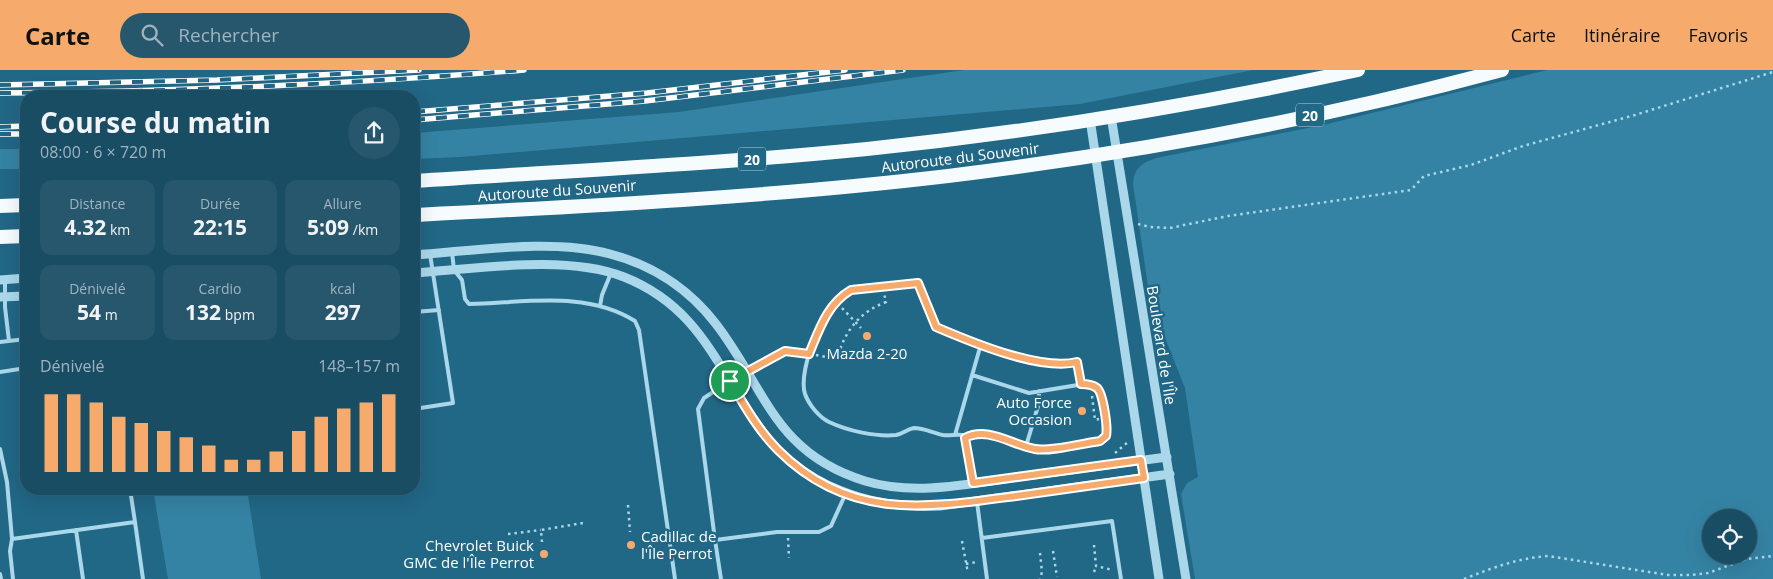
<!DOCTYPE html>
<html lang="fr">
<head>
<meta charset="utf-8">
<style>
  :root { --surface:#194d64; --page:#26576d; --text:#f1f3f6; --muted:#9fb4bf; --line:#376478; --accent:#f6ab6c }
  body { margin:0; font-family:"Open Sans",sans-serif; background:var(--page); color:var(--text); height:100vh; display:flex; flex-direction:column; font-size:19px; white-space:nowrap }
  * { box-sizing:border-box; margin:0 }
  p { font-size:16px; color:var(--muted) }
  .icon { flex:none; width:28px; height:28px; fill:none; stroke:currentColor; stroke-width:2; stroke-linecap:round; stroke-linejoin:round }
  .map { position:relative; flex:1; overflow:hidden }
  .details { position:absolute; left:20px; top:20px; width:400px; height:405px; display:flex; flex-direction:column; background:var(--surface); border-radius:20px; box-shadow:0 5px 20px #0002,0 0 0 1px var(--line) }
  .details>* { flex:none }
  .buttons { position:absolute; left:1702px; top:439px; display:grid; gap:10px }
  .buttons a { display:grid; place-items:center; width:55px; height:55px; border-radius:50%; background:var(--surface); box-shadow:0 5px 20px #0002,0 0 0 1px var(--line); font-size:25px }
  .pin { position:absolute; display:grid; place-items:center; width:42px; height:42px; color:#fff; margin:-21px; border:2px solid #fff; border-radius:50%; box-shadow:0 1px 5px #0007 }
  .round { display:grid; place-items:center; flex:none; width:52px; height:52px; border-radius:26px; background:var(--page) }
  .summary { display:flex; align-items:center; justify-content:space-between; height:85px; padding:0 20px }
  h1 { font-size:28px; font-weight:700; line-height:38px }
  .stats { display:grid; grid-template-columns:repeat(3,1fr); gap:8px; height:85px; padding:5px 20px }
  .stats div { display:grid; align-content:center; border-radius:12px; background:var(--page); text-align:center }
  .stats b { font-size:21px; font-weight:700 }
  .stats small { font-size:14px; font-weight:400 }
  .stats p { font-size:14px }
  .chart { height:140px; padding:10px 20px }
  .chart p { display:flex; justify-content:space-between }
  .chart svg { width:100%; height:90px; margin-top:5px; stroke:var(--accent); stroke-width:6 }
  header { display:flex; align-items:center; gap:30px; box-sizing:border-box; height:70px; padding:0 25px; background:var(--accent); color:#111 }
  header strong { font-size:24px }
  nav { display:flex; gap:28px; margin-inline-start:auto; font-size:18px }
  .search { width:350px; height:45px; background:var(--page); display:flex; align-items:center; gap:12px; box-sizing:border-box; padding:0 18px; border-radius:28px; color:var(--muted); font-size:19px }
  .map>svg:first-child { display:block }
  .green { fill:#3583a4; fill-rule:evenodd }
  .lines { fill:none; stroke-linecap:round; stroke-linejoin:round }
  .path { stroke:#abd7ea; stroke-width:2.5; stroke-dasharray:2.5 4; stroke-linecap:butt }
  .service { stroke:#abd7ea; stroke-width:4 }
  .tertiary { stroke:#abd7ea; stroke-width:9 }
  .trunk { stroke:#f6fcfe; stroke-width:14 }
  .rail-casing { stroke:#fff; stroke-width:5.5 }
  .rail { stroke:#216786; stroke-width:4; stroke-dasharray:11; stroke-linecap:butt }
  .route-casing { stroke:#fff; stroke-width:10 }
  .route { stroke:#f6ab6c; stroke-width:6 }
  .poi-dot { fill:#f6ab6c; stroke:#216786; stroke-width:2 }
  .labels { text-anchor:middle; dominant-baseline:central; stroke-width:5; stroke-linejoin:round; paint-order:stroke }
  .shield { fill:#216786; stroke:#bcd1db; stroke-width:1 }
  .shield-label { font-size:14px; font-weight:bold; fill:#fff }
  .street-label { font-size:15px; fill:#fff; stroke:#216786 }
  .poi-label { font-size:15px; fill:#fff; stroke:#216786; text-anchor:end }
</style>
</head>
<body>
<header>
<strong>Carte</strong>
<div class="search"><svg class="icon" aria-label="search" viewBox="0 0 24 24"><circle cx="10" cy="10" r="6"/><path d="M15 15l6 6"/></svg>Rechercher</div>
<nav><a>Carte</a><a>Itinéraire</a><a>Favoris</a></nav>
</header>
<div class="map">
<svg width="1773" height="509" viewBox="0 0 1773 509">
  <rect width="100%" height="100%" fill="#216786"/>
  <path class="green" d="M964,0H1253L1080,34L460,87L414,89V63L679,42Z
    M1547,0H1773V509H1195L1181,424L1187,413L1198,407L1185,318L1150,230L1133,114C1134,96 1145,91 1161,87L1323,55ZM1711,448H1749V485H1711Z
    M0,79H26V99H0Z
    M153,419H247L261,509H168Z"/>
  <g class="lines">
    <path class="path" d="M1138,154L1150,157L1170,158L1228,146L1411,120L1424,106L1471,95L1523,76L1635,45L1773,2
      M842,238L861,258
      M816,285L837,289C845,261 858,243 886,232L884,223
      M1092,326L1095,350L1099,349
      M1115,383L1128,372
      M628,435L630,462
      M508,464L541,460
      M788,468L789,488
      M962,471L967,498L962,499
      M542,472L541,460L583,453
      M1094,475L1096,496L1113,500
      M1053,481L1057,507
      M1040,483L1042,502L1040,509
      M966,494L977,492
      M1094,502L1096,496
      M1464,509C1492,498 1518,488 1548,486L1668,505H1691L1708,503L1746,489L1773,486"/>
    <path class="service" d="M452,182L454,200L462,210L465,229L469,234C524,233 586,220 635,251L639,260L675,509
      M5,209V237L9,271
      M600,236L602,225L611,203
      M414,242L439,240
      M0,272L26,269
      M748,301L785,281L809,284
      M0,302L26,298
      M730,311L704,328L698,339L715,470L777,462H819L831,456L846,423
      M414,339L453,333L430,184
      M955,365L981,274
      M965,368C988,356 1012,375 1035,379C1048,382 1085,373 1100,371L1104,369C1109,362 1104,329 1099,321C1096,315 1090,315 1084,314L1029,323L972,305
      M1026,376L1039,333V321
      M0,379L7,412L12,469L135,452L130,419
      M973,413L967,373L962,365C956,364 950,366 943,365C933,363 924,358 914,358C907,359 903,364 896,365C876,367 848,361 829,352C819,347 809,335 805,324C797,299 826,231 850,220C867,213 899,215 918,213L936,257C971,272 1040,301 1077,292
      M977,432L987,509
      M135,452L143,509
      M76,460L83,509
      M982,468L1112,451L1121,509
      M12,469L10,481L13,509
      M715,470L721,509
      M0,504L1,509"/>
    <path class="tertiary" d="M1111,46L1186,509
      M1090,49L1159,509
      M414,185C474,181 552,168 610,184C652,195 689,219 716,254C766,319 774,383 865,411C914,426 968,414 1018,407C1068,400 1117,394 1167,387
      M414,203C476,199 566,184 624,207C700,237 717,298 760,358C801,416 871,440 940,436L1170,404
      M0,210L26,208
      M0,227L26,226"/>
    <path class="trunk" d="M414,111C565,101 716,94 867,79C1032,62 1196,35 1358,0
      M0,136L26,135
      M414,145C592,136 771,127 948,106C1135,83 1321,49 1502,0
      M0,167L26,166"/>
    <g class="rail-casing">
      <path id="rail" d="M0,15L217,10L419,0
        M0,23C175,22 349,14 524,0
        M414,42L647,23L845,0
        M414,50L645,31L903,0
        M0,57L26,56
        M0,64H26"/>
    </g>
    <use href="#rail" class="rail"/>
  </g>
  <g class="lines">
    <g class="route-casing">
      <path id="route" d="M918,213L936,257C971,272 1040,301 1077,292L1081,314C1086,314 1092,314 1097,318C1103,323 1108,357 1106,366L1100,371C1085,373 1049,382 1035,379C1012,375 988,356 965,368L973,413L1141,390L1144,408C1101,414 1059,420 1016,426C926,438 849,451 778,380C758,360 744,335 730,311L785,281L809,284C819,260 827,234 851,220Z"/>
    </g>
    <use href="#route" class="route"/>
  </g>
  <g class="poi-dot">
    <circle cx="867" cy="266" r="5"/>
    <circle cx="1082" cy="341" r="5"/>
    <circle cx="631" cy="475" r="5"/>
    <circle cx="544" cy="484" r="5"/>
  </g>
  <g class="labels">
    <g class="shield">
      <rect x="1296" y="33.5" width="28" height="23" rx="4"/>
      <rect x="738" y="77.5" width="28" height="23" rx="4"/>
    </g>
    <g class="shield-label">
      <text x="1310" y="45">20</text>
      <text x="752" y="89">20</text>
    </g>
    <g class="street-label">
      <text transform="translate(960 87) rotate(-7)">Autoroute du Souvenir</text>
      <text transform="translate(557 120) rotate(-4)">Autoroute du Souvenir</text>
      <text transform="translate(1162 275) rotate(81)">Boulevard de l'Île</text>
    </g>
    <g class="poi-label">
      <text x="867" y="283" text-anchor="middle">Mazda 2-20</text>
      <text x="1072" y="332">Auto Force<tspan x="1072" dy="17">Occasion</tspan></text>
      <text x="641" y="466" text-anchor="start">Cadillac de<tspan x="641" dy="17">l'Île Perrot</tspan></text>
      <text x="534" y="475">Chevrolet Buick<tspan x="534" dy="17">GMC de l'Île Perrot</tspan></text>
    </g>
  </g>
</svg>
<div class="buttons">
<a><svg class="icon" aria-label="locate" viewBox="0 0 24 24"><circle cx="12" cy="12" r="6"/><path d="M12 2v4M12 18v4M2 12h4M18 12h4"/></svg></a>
</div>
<div class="pin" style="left:730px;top:311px;background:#1e9e55"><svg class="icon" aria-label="arrive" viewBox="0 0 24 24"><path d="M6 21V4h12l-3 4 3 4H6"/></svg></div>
<section class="details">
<div class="summary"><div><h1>Course du matin</h1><p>08:00 · 6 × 720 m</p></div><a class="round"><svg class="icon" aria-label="share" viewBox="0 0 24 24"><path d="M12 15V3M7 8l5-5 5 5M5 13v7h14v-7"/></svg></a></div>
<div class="stats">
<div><p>Distance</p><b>4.32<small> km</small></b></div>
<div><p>Durée</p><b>22:15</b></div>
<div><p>Allure</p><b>5:09<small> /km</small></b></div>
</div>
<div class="stats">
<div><p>Dénivelé</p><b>54<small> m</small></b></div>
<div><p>Cardio</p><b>132<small> bpm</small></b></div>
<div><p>kcal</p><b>297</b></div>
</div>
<div class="chart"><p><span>Dénivelé</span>148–157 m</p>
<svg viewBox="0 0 160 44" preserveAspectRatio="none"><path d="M5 44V6M15 44V6M25 44V10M35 44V17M45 44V20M55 44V24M65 44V27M75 44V31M85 44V38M95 44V38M105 44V34M115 44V24M125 44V17M135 44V13M145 44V10M155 44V6"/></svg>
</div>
</section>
</div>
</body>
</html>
